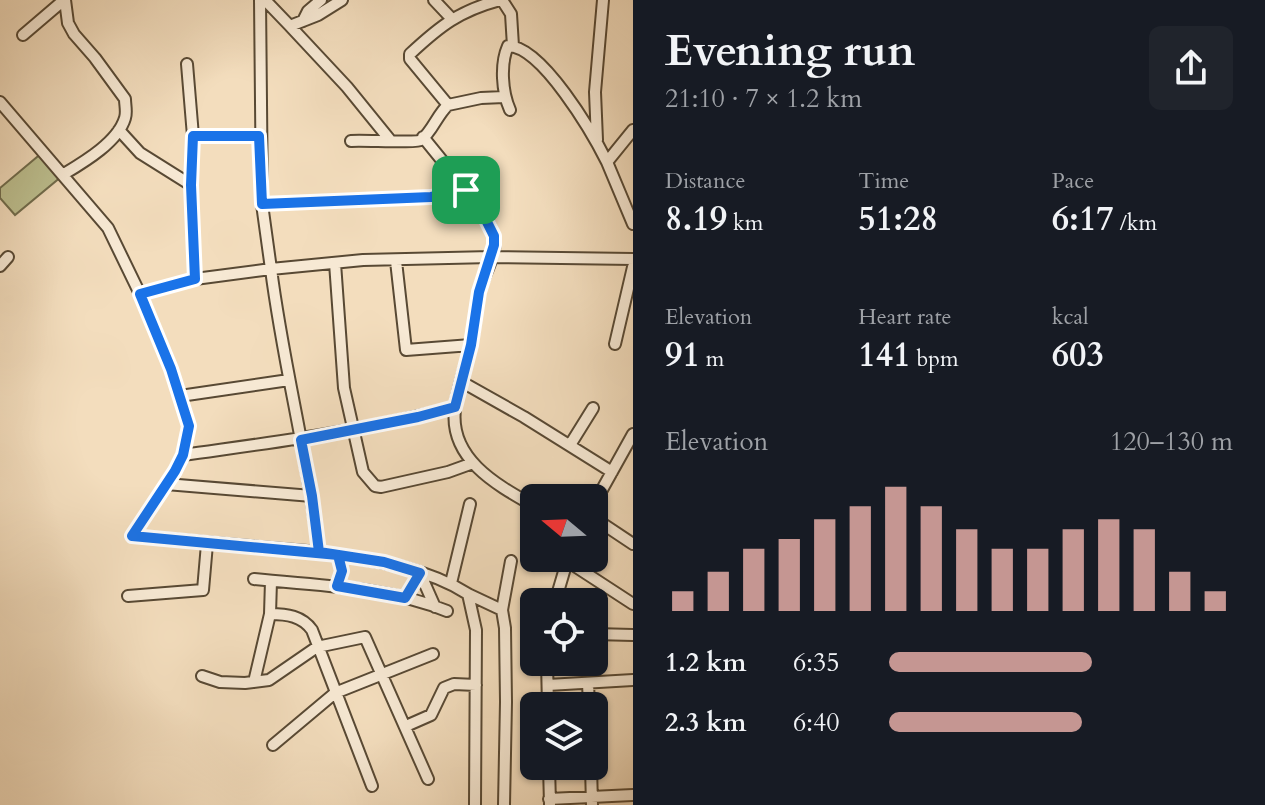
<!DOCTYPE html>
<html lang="en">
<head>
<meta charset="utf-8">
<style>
  :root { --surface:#171b24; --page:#20242c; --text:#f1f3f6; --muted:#9ea1a6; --accent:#c59692 }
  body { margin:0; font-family:Cardo,serif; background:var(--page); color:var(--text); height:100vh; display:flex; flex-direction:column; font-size:30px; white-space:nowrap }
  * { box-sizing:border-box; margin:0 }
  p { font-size:26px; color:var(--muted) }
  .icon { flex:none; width:44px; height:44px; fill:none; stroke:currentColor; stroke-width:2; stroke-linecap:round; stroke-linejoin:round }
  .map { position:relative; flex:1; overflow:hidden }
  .details { display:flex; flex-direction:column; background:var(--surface); width:632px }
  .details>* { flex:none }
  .needle { width:52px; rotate:289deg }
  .buttons { position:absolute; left:520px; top:484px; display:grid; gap:16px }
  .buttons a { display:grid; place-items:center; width:88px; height:88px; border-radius:12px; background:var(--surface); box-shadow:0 2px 6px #0004; font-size:40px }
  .pin { position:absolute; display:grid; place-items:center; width:68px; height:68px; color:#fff; margin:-34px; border-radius:16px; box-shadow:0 4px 12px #0006 }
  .round { display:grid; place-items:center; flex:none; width:84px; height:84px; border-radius:12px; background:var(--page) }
  .overview { display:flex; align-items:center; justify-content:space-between; height:136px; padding:0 32px }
  h1 { font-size:44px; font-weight:700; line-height:60px }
  .metrics { display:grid; grid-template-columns:repeat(3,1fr); gap:12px; height:136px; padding:8px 32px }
  .metrics div { display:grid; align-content:center }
  .metrics b { font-size:34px; font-weight:700 }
  .metrics small { font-size:22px; font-weight:400 }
  .metrics p { font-size:22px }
  .chart { height:224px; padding:16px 32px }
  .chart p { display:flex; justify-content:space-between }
  .chart svg { width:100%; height:144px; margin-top:8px; stroke:var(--accent); stroke-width:6 }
  ul { padding:0 32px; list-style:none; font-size:26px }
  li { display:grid; grid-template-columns:128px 96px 1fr; align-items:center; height:60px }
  li i { height:20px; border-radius:10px; background:var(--accent) }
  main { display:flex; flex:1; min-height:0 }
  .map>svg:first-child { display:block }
  .green { fill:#bdc090; stroke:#706c4c; stroke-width:2 }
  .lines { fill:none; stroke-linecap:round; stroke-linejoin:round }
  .minor-casing { stroke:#584934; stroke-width:14 }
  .minor { stroke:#f7e9d4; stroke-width:10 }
  .route-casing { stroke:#fff; stroke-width:16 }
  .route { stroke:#1a73e8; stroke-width:10 }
</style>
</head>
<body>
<main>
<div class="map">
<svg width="633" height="805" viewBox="0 0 633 805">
  <rect width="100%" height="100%" fill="#f3ddbd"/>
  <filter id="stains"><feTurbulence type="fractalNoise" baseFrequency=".0025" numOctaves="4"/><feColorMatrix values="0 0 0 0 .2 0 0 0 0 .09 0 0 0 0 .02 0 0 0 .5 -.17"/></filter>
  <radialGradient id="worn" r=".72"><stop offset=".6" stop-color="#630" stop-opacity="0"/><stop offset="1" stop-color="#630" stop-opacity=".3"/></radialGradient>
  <path class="green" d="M43,152L62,176L15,215L0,198V188Z"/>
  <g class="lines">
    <g class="minor-casing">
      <path id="minor" d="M265,0L290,26L318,15L342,0
        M434,0L451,18
        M502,0L511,14L513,46
        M303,21L308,11L321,0
        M290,26L347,87L390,140
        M23,35L64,0
        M187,64L193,136
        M0,102L108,228L140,294L195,279L271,269L262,204L260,0
        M448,105L410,59V54C440,26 459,11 500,0
        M510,110C502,92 500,64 508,46C542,46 593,134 607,162
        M119,130L140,153L191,185
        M633,130L607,162L633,224
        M423,137L466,190
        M597,140L595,92L603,0
        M351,141C362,140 417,143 421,140C432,132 437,115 448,105L481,98L504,97
        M64,174C84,162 118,142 125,118C127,112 125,105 125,99L95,58L74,34L68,23L65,0
        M262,204L431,197L466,190C476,204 489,220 494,237C498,252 484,275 480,289C475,309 475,330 470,350C465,369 457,389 455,409C449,459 497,485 534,506
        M396,261L406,350L471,345
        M335,263L344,388L363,472L375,486L381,487L448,472L473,463
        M0,266L8,257
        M195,279L191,185L193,136H259
        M140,294L171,369L189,426L183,455L175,471L132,536L319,552
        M615,344L633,267
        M462,382L524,417L612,472
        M180,396L289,380
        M570,445L593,408
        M183,455C274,442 366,431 455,407
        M166,484L312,496
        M594,504L633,434
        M594,518L633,544
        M567,561L633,604
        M420,573L435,607
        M254,579C318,586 386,586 447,611
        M451,583L470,504
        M337,586L342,571L338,555
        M468,594L502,610
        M128,596L203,590L207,544
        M405,598L420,573
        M555,602L568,558
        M270,614C287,614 302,616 312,630L372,786
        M594,634L633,635
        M547,662L548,706
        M202,676L220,682L245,683L269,680L317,647L365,637L428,779
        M254,682L270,614L271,581
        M588,683L589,706
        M548,685L633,680
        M406,726L431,715L444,688L454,684L476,685
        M273,745L335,693L433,654
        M549,766L550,804
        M591,766L592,805
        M549,799L633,795
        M475,805L476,630L468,594C424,566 370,560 319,552C308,457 283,364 271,269L363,260L491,257L633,259
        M504,805L506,702L505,628L502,610L511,561"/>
    </g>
    <use href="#minor" class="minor"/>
  </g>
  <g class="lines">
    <g class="route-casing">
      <path id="route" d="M466,190L431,197L262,204L259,136H193L191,185L195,279L140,294L171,369L189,426L183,455L175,471L132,536L338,555L342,571L337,586L405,598L420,573L384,562L319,552L312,496L301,440L418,417L455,407L471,345L479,292L494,245V236L481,210L466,190"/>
    </g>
    <use href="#route" class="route"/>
  </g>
  <rect width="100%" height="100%" filter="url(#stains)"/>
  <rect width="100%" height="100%" fill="url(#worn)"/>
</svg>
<div class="buttons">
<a><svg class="needle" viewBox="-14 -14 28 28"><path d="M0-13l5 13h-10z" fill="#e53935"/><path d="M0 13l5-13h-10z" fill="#9ea1a6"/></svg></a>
<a><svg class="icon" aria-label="locate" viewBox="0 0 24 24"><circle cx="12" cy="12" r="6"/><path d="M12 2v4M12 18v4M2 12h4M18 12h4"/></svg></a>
<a><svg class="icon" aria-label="layers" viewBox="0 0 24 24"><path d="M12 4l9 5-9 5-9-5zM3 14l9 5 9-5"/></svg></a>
</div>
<div class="pin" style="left:466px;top:190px;background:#1e9e55"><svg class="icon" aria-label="arrive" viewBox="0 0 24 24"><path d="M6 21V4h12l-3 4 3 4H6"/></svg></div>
</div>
<section class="details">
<div class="overview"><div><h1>Evening run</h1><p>21:10 · 7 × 1.2 km</p></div><a class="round"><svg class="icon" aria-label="share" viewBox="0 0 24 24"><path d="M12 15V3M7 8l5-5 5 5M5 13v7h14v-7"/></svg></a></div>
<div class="metrics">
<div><p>Distance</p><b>8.19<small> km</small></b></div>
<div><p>Time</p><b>51:28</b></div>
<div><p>Pace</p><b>6:17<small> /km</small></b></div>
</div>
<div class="metrics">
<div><p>Elevation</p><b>91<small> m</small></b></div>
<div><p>Heart rate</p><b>141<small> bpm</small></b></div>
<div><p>kcal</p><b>603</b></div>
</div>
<div class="chart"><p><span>Elevation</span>120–130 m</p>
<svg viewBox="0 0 160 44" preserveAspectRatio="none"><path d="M5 44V38M15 44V32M25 44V25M35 44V22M45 44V16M55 44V12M65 44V6M75 44V12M85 44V19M95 44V25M105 44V25M115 44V19M125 44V16M135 44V19M145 44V32M155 44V38"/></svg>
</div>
<ul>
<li><b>1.2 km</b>6:35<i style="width:59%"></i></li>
<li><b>2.3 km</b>6:40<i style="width:56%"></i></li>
</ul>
</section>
</main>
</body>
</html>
